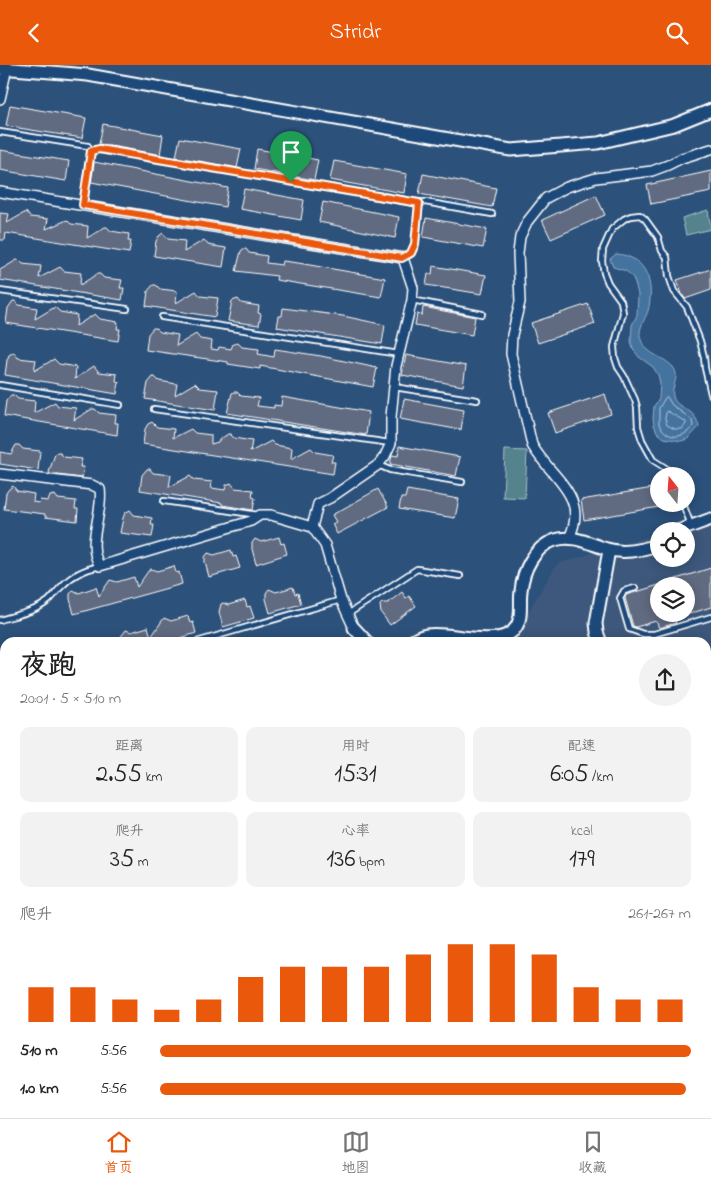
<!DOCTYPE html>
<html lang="zh">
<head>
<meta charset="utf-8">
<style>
  :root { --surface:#fff; --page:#f2f2f2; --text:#222; --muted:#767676; --line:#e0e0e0; --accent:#ea580c }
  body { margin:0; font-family:"Indie Flower","LXGW WenKai TC",sans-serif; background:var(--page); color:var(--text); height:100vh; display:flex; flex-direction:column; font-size:19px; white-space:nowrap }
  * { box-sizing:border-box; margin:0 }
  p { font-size:16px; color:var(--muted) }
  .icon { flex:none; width:28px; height:28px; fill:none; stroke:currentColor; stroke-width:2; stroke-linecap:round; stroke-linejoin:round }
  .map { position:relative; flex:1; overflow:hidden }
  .panel { position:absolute; left:0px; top:572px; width:711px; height:481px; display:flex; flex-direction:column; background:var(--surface); border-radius:15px 15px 0 0; box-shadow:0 2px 12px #0003 }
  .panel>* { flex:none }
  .needle { width:32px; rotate:343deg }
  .buttons { position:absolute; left:650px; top:402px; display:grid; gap:10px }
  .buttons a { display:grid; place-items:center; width:45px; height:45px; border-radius:50%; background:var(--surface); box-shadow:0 2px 12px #0003; font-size:25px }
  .pin { position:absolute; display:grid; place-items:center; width:42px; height:42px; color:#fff; margin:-51px -21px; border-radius:50% 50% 50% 0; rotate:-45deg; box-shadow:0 0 5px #0007 }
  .pin .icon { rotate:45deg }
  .round { display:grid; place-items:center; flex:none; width:52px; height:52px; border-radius:26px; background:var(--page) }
  .headline { display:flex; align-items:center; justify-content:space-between; height:85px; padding:0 20px }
  h1 { font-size:28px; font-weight:600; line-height:38px }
  .stats { display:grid; grid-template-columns:repeat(3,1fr); gap:8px; height:85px; padding:5px 20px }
  .stats div { display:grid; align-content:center; border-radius:10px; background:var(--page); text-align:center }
  .stats b { font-size:25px; font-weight:600 }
  .stats small { font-size:14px; font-weight:400 }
  .stats p { font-size:14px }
  .chart { height:140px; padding:10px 20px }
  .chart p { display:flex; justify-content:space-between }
  .chart svg { width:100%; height:90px; margin-top:5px; stroke:var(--accent); stroke-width:6 }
  ul { padding:0 20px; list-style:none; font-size:16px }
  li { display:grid; grid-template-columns:80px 60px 1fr; align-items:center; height:38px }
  li i { height:12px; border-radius:6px; background:var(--accent) }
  header { display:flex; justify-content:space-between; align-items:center; height:65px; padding:0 20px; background:var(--accent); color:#fff; font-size:22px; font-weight:600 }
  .menu { display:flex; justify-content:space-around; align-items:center; height:70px; border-top:1px solid var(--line); background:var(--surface); font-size:14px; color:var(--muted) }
  .menu a { display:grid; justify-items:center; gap:2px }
  .menu .on { color:var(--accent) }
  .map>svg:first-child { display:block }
  .built { fill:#3c597c; fill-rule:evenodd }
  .green { fill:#54838d; stroke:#aac1c6 }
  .water { fill:#4573a0; stroke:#8fabc6 }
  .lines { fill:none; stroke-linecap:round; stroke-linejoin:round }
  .shore { stroke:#b5c7d9; stroke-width:1 }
  .building { fill:#606b80; stroke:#fff }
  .secondary-tunnel { stroke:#4c6b8f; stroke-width:12; stroke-dasharray:12 6; stroke-linecap:butt }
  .service-casing { stroke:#fff; stroke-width:8 }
  .minor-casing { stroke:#fff; stroke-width:12 }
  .tertiary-casing { stroke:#fff; stroke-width:15 }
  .secondary-casing { stroke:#fff; stroke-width:16 }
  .path { stroke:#fff; stroke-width:2; stroke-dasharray:1 4; stroke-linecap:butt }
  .service { stroke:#1f4a7a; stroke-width:4.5 }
  .minor { stroke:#1f4a7a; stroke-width:9 }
  .tertiary { stroke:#1f4a7a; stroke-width:11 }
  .secondary { stroke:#1f4a7a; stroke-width:12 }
  .route-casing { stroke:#fff; stroke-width:10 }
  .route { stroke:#ea580c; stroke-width:6 }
</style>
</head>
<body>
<header><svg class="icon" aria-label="back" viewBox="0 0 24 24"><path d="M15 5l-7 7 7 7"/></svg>Stridr<svg class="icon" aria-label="search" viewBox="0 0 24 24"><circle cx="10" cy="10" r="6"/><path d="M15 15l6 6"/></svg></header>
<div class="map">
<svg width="711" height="1053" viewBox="0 0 711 1053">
  <rect width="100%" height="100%" fill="#2c517b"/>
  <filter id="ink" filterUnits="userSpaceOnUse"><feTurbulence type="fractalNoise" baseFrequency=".02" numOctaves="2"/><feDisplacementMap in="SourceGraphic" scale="10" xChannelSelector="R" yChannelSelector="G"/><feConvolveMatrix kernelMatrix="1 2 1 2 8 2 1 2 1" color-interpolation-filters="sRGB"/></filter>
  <g filter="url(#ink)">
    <path class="built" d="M711,452V1004L707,1005L706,578H509L557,499L659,468V494H686V466H664ZM659,521H686V549H659Z"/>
    <path class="green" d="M708,145L711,164L686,170L682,153Z
      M505,385L527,386L525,433L503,432Z
      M711,888V949L706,936V890Z"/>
    <path class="water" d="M616,189C647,191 655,219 648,246C645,254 639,263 640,271C644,290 662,290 673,302C681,312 671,320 673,331C676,345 695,341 699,362L688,374L681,376L664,373L657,367L654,360L653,354L654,341L659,334L660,318L658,310L653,302L639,292L633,284L631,276L632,260L637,250L638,230L636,221L633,213L626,206L613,202L610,194Z
      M269,1049H424L439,1053H267Z
      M478,1049H650L637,1053H472Z"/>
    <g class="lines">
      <path class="shore" d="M667,332L672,340L692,355L693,361C683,375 667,375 659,359V343L665,333Z
        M667,346L686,357V359L682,364H675L667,360L665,354Z"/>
    </g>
    <path class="building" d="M10,40L86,53L82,73L6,61Z
      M103,59L163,70L160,90L99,79Z
      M180,73L241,84L237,103L176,92Z
      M257,84L318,95L314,115L254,104Z
      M0,85L69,96L66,116L0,105Z
      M334,96L407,109L404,128L330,115Z
      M94,97L228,123L225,142L91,117Z
      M711,106V127L651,139L647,120Z
      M423,109L496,123L492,142L419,129Z
      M244,124L304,135L301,155L240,144Z
      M596,130L605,150L551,174L542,155Z
      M323,137L399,152L395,173L319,157Z
      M26,147L30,152L48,154L46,164L67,155L71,159L88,161L87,173L105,162H107L111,166L129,169L128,176H131L129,188L6,168L5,175H0V148L9,149L7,158Z
      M426,153L487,164L483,183L423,172Z
      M163,168L168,174L185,176L184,187L204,175L208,180L226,183L223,202L154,191L156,176L159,171Z
      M243,184H246L249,188L267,191L266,198L282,200L283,196L298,198L385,213L381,232L276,215L277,211L236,206L241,186Z
      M17,195H19L23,199L41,201L39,213L60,202L64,206L81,208L80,220L97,209H100L104,213L122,215L120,223H124L122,235L0,215V205Z
      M433,201L486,210L482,229L426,220L428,209H432Z
      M711,204V225L685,234L682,229L677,215Z
      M153,220H156L160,224L177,226L176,238L196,226L200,231L218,233L215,252L146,241L148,226Z
      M238,234L241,238L259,241L258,248L261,249L259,260L228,256L232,236Z
      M13,236H15L19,240L37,243L35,254L55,242L60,247L77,250L76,261L95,249L100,254L118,257L117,264H120L118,276L6,258L8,243Z
      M588,239L595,259L538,278L531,258Z
      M423,242L475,252L472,270L415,260L417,249L422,250Z
      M283,243L343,251L385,260L382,279L277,262L279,251H282Z
      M153,263H156L160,267L178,270L176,281L196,269L200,274L212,276L211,284L218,285L219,282L231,284L233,279L238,278L242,282L259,284L258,289L274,292L275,284L321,291L377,303L373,322L260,301V304L228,299V297L146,285L148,269Z
      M14,287L18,293L36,295L34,306L54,294L59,299L76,302L75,314L94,301L99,307L117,309L116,316L119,317L117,329L5,310L7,295L9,290Z
      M406,290L466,301L463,321L402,310Z
      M153,312H155L159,316L177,319L175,330L195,318L200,323L218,325L215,345L145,334L148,318Z
      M234,327H237L241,331L259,333L257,341L274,343V340L281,341L282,332L369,347L366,370L227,348L232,328Z
      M605,329L611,349L555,368L548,348Z
      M11,330H14L18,334L35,336L34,348L55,337L58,341L76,343L74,355L92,344H95L99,348L116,350L115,358H118L117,370L4,351L6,336Z
      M404,334L464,345L461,365L400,354Z
      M152,357L157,362L174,364L173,373L191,364L195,368L211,370V379L218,377L219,375L228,369H230L234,373L252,376L250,387L271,376L275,380L292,383L291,394L311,383L315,387L333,390L331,397H335L333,409L143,379L145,364L148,359Z
      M16,380H19L23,384L40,386L38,405L0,399V387L11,389Z
      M399,381L460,392L456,411L390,399L392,390L398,391Z
      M57,388H60L64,392L82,394L80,402H84L82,413L50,409L49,407L55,389Z
      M147,404H150L153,408L171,410L169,422L190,411L194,415L212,417L211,423L225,425L226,420L231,418L235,423L253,425L252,432L255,433L253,445L222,440V438L140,425L142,410Z
      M13,421L17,426L34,429L33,437L39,438L40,435L48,436L50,431L55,430L58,434L76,436L75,444H78L77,456L45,452V449L4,444L6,428L9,424Z
      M659,422V442L584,455L581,435Z
      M378,424L388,442L337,469L332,459L336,457L332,450Z
      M407,425L459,434L455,453L399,444L401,433H405Z
      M130,445L134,450L152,453L151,460H154L152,472L120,468L123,453L125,448Z
      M279,472L281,479L284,478L287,489L256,499L252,484V478L255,474L261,477Z
      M231,485L233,492L236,491L240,503L209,512L205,497V492L208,488L214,490Z
      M174,501L176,508L179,507L182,519L74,549L70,534V529L73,525L79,528L96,522L99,531L110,515L117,517L134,512L137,522L149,505L151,504L157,506Z
      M711,503V542L686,550V521H660V519Z
      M659,520V549H673L676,558L659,563L656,556L636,562L633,561L625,533L626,530Z
      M293,522L295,529L298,528L301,539L270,548L266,534V528L269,524L276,527Z
      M402,527L406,533L409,531L416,541L390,560L381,548L380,540L382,538H388Z
      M245,535L247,542L250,541L254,553L223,562L219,547L221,539L223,538L228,540Z
      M188,551L190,558L193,557L196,568L165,578H116L126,565L131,567L148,562L151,572L164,553L171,556Z"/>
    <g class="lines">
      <path class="secondary-tunnel" d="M502,1053L503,1049"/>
      <g class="service-casing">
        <path id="service" d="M0,67L88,81L91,86L83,140
          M91,86L99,84L419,138
          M403,193L411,188L415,179L419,138L425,137L492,149
          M0,226L127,244
          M412,235L482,249
          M162,252L399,289
          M0,320L120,340
          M394,322L477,335
          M154,344L390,378
          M378,400L390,405L462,417
          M674,411L664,402L653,395L642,375L638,362L637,342L635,335L624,311L618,302L615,293L614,282L623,248L621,236L608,218L604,208L602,196L603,184L612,164L624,154L631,151L640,150L645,154L658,172L662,186L667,192L669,211L674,226L687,242L700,276L704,292L705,303L711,329
          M164,436L258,450
          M683,439L691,460
          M635,523L624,526L620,533L629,564L643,569H654L711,552
          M348,549L417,504L460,511
          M0,555C16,550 34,547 47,537C53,533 57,525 63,520C73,509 86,504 100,501
          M193,578L341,535
          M4,802L5,795
          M4,864L5,867"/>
      </g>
      <g class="minor-casing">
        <path id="minor" d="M0,34L7,3
          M0,127L403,193L413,223L412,235L396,301L391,352V378L385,391L378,400L330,433L318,439L312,462
          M0,409L92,420L100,424C104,448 85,479 100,501L251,456L260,450H271L312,462L325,480L341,535L354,563
          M569,473C590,431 550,412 532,380L511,289L512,270L520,237L518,188L520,172L527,157L546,133L567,122L596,113L652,106L668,100L682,93L711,84
          M706,609H711"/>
      </g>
      <g class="tertiary-casing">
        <path id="tertiary" d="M0,3L88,10L511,85L598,78L674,60L711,45
          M678,466L711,454
          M354,563L368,578
          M410,578C415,574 421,571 427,570C449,566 494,583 513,566C524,555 519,539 521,526C523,505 534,482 555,475C573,469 590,479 607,484C623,489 643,485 659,479
          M601,578L597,567L596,558L609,485
          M706,701L711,704
          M706,743L711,739"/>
      </g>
      <g class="secondary-casing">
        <path id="secondary" d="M706,1042L711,1038
          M687,1053L698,1049"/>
      </g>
      <path class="path" d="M0,778L5,780
        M0,819L3,815V809"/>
      <use href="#service" class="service"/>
      <use href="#minor" class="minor"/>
      <use href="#tertiary" class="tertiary"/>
      <use href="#secondary" class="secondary"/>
    </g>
  </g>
  <g class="lines" filter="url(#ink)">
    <g class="route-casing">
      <path id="route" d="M99,84L419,138L415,179L411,188L402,193L83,140L91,86Z"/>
    </g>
    <use href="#route" class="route"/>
  </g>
</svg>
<div class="buttons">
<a><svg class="needle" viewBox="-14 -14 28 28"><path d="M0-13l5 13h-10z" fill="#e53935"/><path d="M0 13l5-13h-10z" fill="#767676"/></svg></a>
<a><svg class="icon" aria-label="locate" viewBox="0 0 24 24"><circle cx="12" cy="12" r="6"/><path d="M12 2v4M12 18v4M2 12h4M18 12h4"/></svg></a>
<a><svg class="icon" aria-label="layers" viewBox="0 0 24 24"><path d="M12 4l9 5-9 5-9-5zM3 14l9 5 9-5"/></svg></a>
</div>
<div class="pin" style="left:291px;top:117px;background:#1e9e55"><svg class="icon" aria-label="arrive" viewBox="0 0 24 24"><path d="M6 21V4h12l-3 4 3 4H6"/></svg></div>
<section class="panel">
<div class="headline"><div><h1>夜跑</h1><p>20:01 · 5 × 510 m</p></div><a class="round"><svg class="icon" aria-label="share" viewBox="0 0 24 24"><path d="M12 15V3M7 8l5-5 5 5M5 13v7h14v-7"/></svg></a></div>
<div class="stats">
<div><p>距离</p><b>2.55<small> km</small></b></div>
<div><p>用时</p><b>15:31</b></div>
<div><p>配速</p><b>6:05<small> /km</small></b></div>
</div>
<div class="stats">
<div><p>爬升</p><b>35<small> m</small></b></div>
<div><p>心率</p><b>136<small> bpm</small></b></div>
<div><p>kcal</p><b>179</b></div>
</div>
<div class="chart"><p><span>爬升</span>261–267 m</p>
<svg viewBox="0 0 160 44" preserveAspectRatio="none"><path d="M5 44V27M15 44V27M25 44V33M35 44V38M45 44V33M55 44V22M65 44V17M75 44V17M85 44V17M95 44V11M105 44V6M115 44V6M125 44V11M135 44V27M145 44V33M155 44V33"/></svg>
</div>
<ul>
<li><b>510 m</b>5:56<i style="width:100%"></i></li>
<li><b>1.0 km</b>5:56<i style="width:99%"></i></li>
</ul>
</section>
</div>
<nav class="menu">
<a class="on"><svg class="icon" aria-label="home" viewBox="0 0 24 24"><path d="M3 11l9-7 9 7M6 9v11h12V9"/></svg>首页</a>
<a><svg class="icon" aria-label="map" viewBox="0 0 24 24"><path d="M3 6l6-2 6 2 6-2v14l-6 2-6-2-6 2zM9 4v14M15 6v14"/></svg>地图</a>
<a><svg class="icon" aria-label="saved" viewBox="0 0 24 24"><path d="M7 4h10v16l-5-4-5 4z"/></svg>收藏</a>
</nav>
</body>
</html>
